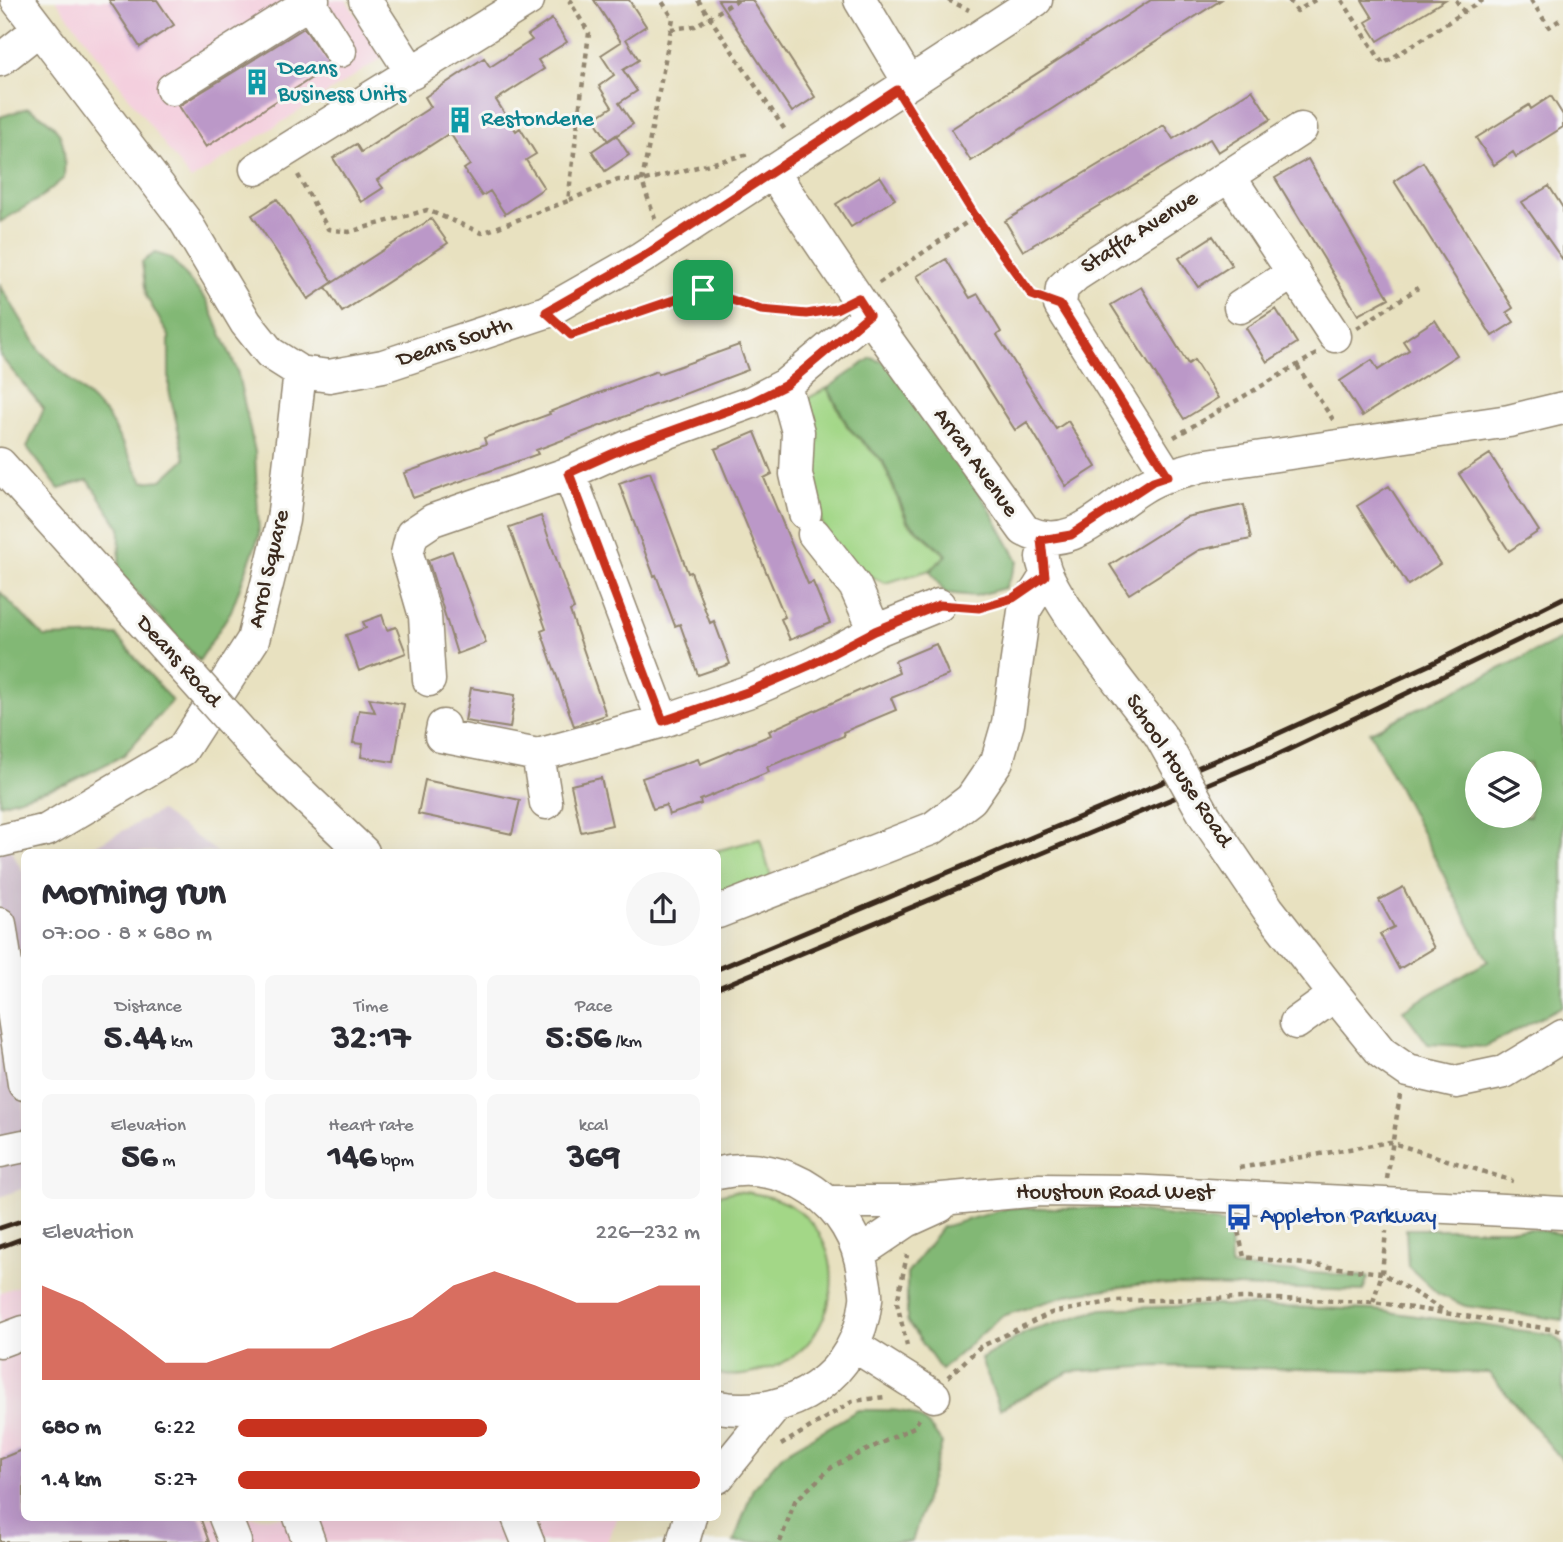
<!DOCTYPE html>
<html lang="en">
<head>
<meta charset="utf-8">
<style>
  :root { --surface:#fff; --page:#f7f7f7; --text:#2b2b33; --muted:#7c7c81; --accent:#c8321e }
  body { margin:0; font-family:"Gochi Hand",sans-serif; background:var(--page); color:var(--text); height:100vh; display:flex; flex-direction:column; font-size:26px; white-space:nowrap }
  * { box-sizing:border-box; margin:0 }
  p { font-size:23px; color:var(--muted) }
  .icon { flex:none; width:38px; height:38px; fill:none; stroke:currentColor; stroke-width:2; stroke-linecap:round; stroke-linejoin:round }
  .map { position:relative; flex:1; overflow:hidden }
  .details { position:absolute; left:21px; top:849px; width:700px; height:672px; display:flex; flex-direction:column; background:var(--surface); border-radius:10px; box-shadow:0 7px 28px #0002 }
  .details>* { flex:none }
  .tools { position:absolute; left:1465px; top:751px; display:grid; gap:14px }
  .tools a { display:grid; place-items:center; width:77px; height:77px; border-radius:50%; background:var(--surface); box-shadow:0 7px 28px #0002; font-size:35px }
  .pin { position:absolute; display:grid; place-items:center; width:60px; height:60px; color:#fff; margin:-30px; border-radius:14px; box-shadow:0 4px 10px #0006 }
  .round { display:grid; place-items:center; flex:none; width:74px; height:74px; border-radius:37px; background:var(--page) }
  .headline { display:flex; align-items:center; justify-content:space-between; height:119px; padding:0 21px }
  h1 { font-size:38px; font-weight:800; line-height:52px }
  .metrics { display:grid; grid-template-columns:repeat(3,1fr); gap:10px; height:119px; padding:7px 21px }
  .metrics div { display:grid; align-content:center; border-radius:10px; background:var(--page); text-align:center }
  .metrics b { font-size:35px; font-weight:800 }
  .metrics small { font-size:19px; font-weight:400 }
  .metrics p { font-size:19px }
  .chart { height:196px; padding:14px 21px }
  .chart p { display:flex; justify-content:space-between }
  .chart svg { width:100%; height:126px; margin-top:7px; fill:var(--accent); opacity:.7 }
  ul { padding:0 21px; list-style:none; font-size:23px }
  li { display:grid; grid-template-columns:112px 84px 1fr; align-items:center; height:52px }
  li i { height:18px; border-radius:9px; background:var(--accent) }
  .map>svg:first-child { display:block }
  .built { fill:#f4cfde }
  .industrial { fill:#d0bdce }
  .green { fill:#a3d787; stroke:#6f8052; stroke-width:2 }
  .forest { fill:#82b874; stroke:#5e7149; stroke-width:2; fill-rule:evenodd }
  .building { fill:#bb98c8 }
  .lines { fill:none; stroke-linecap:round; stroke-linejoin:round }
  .minor-casing { stroke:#92866f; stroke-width:35 }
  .path { stroke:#92866f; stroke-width:4.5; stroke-dasharray:5 5; stroke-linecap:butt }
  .minor { stroke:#fff; stroke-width:32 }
  .rail { stroke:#3b2a1e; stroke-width:5 }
  .minor-bridge-casing { stroke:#92866f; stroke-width:35; stroke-linecap:butt }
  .minor-bridge { stroke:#fff; stroke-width:32 }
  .route-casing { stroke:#fff; stroke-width:14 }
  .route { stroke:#c8321e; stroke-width:9 }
  .labels { text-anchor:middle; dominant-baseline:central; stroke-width:6; stroke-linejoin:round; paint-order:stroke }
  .culture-label { font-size:23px; fill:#0d838f; stroke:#f6f6f2; text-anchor:start }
  .street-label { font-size:23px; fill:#3b2a1e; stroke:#f6f6f2 }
  .transit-label { font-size:23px; fill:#164399; stroke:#f6f6f2; text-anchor:start }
</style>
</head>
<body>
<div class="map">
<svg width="1563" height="1542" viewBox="0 0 1563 1542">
  <rect width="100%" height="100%" fill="#f6f6f2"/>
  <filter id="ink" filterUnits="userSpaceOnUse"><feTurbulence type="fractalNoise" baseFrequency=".0143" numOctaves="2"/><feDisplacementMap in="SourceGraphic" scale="14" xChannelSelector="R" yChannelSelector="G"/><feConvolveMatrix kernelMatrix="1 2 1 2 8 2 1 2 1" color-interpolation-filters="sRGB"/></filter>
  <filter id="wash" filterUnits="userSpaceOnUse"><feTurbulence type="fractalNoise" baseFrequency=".00686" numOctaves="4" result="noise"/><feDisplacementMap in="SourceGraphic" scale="28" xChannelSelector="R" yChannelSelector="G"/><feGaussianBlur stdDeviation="1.57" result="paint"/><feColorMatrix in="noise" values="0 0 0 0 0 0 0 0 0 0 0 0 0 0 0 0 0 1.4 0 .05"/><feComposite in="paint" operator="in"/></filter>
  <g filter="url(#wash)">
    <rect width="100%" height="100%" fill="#e8e1c0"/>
    <path class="built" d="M56,0H346L384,57L191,180Z
      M24,1284V1517H617L607,1542H0V1292Z"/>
    <path class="industrial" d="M160,811L217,852H83Z
      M0,830L24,874V1188L0,1197Z"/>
    <path class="green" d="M827,388L848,428L882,461L907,522L946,555L930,570L885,583L872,577L861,579L832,548L809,491L797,404Z
      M760,839L772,880L718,900V852H712Z
      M735,1191C755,1193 773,1196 791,1206C855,1244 840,1345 770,1368C751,1374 737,1378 718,1374V1195Z"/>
    <path class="forest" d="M28,108C63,126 66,139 64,178L40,198L0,222V117Z
      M155,253L171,258L207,301L237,370L255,452L259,536L231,611L199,661L119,573L120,528L88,480L59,489L27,447L44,409L0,356V285L41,352L107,415L143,482L162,480L185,459L169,390V336L146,296L142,262Z
      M871,358L889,364L988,506L1018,561L1005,588L975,596L945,593L930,571L947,555L908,521L883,461L849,428L828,388Z
      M0,592L44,637L116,635L172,701L124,755L67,784L0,804Z
      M1563,638V779L1559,782L1563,793V1006L1485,1047L1428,1044L1403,1010L1488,961L1370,732ZM1477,763H1530V816H1477Z
      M1008,1208H1114L1230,1224L1231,1267L1368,1277L1363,1291L1143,1284L1072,1294L1002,1316L941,1370L907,1321V1274L942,1227Z
      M1406,1229H1531L1563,1234V1320L1465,1306L1438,1294L1408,1266Z
      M1217,1305L1374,1310L1552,1335L1563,1344V1461L1489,1373L1155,1366L1069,1372L1000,1409L981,1359L1027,1332L1102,1309Z
      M858,1410C897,1410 921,1406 942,1444L912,1542H734L753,1488L783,1454Z"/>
    <g id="blocks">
      <path class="building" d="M109,0H157L174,25L140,47Z
        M594,0H629L646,26L626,39L639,60L623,70L637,91L619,103L633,124L608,141L594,119L612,107L599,86L614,75L601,55L621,42Z
        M718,0H752L815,97L792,112Z
        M1151,0H1221L971,161L951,129Z
        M1362,0H1445L1378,41L1366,22L1373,18Z
        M552,19L567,42L538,60L544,69L496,100L516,131L520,128L536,154L526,160L544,188L505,214L490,191L482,196L464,169L470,165L450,133L377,180L383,188L361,202L333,158L356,144L361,152L431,107L425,97L484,58L490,67L532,40L528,35Z
        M304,28L330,66L206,147L179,106Z
        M1252,90L1271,119L1218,152L1210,139L1023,251L1005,221L1164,125L1173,139Z
        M1551,96L1563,115V127L1516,157L1513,152L1494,165L1476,138L1529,105L1531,109Z
        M616,135L629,155L605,171L592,151Z
        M1308,159L1389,298L1358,315L1275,178Z
        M1423,162L1513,308L1507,312L1514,322L1492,336L1394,181Z
        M880,176L895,199L851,227L836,204Z
        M1549,186L1563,208V260L1522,202Z
        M277,199L333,282L308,299L252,215Z
        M431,219L448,243L342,312L326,287Z
        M1213,236L1232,265L1198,287L1179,258Z
        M946,259L970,298L978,294L1001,332L997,335L1056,429L1068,421L1096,467L1066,486L1027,422L1015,430L917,276Z
        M1141,287L1188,364L1194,360L1218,398L1184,419L1111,305Z
        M1276,309L1297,343L1267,362L1246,328Z
        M1435,320L1457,355L1362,416L1340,381L1372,360L1378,370L1409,350L1403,341Z
        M739,345L748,370L536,450L538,454L413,498L404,473L486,444L484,438L550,414L549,412L657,371L658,374Z
        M755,432L772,474L764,478L808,584L813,582L830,623L790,640L781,619L785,617L715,449Z
        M1490,454L1539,531L1509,551L1459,474Z
        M650,472L688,573L691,572L710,623L714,621L730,664L698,675L680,624L675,626L656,575L654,576L619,483Z
        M1389,486L1440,564L1408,585L1357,506Z
        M1244,505L1251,539L1199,550L1129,594L1110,565L1186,517Z
        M541,516L574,609L570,611L606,715L574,726L541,631L546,629L509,527Z
        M452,551L486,643L457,654L428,560Z
        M382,615L387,630L396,627L406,653L359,671L346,635L366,628L363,622Z
        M936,644L949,675L891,698L896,710L843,732L844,736L767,767L769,772L700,800L701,804L669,815L666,805L653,809L642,778L698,759L700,764L771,735L769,731L899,673L895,661Z
        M471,688L515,695L510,728L465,721Z
        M369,698L404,704L394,762L361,757L363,744L353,743L359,710L375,712Z
        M601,778L612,825L581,832L571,785Z
        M425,780L520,800L512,834L418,814Z
        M1403,887L1434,948L1399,969L1380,934L1394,927L1379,900Z
        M24,1449V1517H200L209,1542H0V1459Z"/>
    </g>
  </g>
  <g filter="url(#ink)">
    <use href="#blocks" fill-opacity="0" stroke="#92866f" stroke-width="2"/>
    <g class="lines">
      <g class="minor-casing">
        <path id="minor" d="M17,0L184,219L246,323L270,353L300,372L329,376L383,366L546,312L641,258L1036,0
          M365,0L412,73
          M860,0L909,82
          M309,2L340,51
          M0,60L38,30
          M172,89L313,0
          M256,169L528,0
          M772,171L869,315L1024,530C1074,558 1111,501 1154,481C1168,474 1186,471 1201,466L1509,421L1563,408
          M1229,176L1335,336
          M1240,307L1294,272
          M785,385L798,432L796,474L805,513
          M0,464L164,646
          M569,473L663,721L750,691L810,665L875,631L939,605
          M1168,476L1060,305L1062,288L1076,275L1301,129
          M814,534L855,586L875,631
          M1042,557C1044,592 1135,702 1160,735
          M429,680L425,616L407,554L412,534L433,520L569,473L627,447L752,402L785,385L869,315
          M443,726L441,736L538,755L663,721
          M538,755L546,803
          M267,761L363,852
          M1205,816L1268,909L1335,995L1382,1053L1408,1071L1456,1082L1504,1072L1563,1036
          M0,841L47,830L182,750L253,640L283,520L300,372
          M718,912L933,828L971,799L997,761L1008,723L1024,611L1046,576
          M0,924L24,1084
          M1296,1023L1335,995
          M0,1151L24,1146
          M718,1173C787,1157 855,1203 863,1274C864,1282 867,1292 866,1300C857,1378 791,1419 718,1407
          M829,1202H909L1040,1190L1129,1191L1563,1213
          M861,1252L907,1221L940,1206
          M0,1341L24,1332
          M853,1345L934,1396
          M718,1477L775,1407
          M225,1517L235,1542
          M300,1517L309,1542
          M518,1517L528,1542
          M683,1542L690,1517"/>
      </g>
      <path class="path" d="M698,0L787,133
        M948,0L969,10
        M1289,0L1297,11L1315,0
        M1342,0L1383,64L1483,0
        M1456,0L1464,12
        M1531,0L1549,27L1563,18
        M671,29L695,26L738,0
        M910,111L976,216L1034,295
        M298,175L328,229L349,232L427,210L482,233L568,201L589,33L570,2L573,0
        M569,200L618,180L642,181L749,154
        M655,219L642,181L673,18L661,0
        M685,262C690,270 695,283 703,290C727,312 801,315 832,309
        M879,283L976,216
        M1357,328L1418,288
        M566,330L571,335L703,290
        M1297,366L1334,421
        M1174,437L1318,353
        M964,607L979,608L999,602
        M1239,1168L1390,1142L1513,1181
        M1387,1179L1400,1095
        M1236,1222L1244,1257L1382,1273L1443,1310
        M1373,1302L1382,1273L1386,1231
        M907,1346L897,1303L907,1255
        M948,1377L980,1347L1051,1313L1115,1301L1245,1298L1373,1302L1563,1331
        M781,1445L853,1401L885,1397
        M780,1542L795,1501L832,1467L914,1427L919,1419"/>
      <use href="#minor" class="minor"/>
      <path class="rail" d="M718,969L1266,739L1431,664L1563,598
        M718,988L1275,756L1563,619
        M0,1228L24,1220
        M0,1247L24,1238"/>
      <g class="minor-bridge-casing">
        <path id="minor-bridge" d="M164,646L267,761
          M1160,735L1205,816"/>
      </g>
      <use href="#minor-bridge" class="minor-bridge"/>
    </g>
  </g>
  <g class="lines" filter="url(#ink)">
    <g class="route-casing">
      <path id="route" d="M897,90L975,216L1032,295L1060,305L1168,476L1153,481L1071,535L1041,540L1045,576L1013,598L979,608L939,605L875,631L810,665L750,691L663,721L569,473L627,447L752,402L786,385L869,315L858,298L836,309L807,314L761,310L703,290L571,335L546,312L641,258Z"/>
    </g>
    <use href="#route" class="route"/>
  </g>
  <defs>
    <g id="building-bare" transform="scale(2.1)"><path d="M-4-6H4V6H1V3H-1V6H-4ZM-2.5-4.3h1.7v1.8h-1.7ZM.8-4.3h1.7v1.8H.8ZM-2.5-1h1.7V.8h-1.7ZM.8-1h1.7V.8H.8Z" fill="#0f9aa8" stroke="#f6f6f2" stroke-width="2.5" paint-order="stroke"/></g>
    <g id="bus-bare" transform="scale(2.1)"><path d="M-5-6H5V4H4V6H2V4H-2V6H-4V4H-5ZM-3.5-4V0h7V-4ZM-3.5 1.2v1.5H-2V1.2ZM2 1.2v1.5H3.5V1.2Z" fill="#1a4fb4" stroke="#f6f6f2" stroke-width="2.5" paint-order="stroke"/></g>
  </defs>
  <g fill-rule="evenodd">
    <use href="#building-bare" x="257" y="82"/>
    <use href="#building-bare" x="460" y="120"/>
    <use href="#bus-bare" x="1239" y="1217"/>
  </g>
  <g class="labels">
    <g class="culture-label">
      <text x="278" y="69">Deans<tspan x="278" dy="26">Business Units</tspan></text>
      <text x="481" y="120">Restondene</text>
    </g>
    <g class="street-label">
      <text transform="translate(1140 233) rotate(-33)">Staffa Avenue</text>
      <text transform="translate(455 343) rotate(-18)">Deans South</text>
      <text transform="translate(975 463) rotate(54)">Arran Avenue</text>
      <text transform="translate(270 569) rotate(-77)">Arrol Square</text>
      <text transform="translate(178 662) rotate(48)">Deans Road</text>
      <text transform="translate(1178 771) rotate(57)">School House Road</text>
      <text x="1115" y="1193">Houstoun Road West</text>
    </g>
    <g class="transit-label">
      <text x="1260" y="1217">Appleton Parkway</text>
    </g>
  </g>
</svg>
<div class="tools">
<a><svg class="icon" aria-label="layers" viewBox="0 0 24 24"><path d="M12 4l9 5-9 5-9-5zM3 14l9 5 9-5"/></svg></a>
</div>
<div class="pin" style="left:703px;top:290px;background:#1e9e55"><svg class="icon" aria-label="arrive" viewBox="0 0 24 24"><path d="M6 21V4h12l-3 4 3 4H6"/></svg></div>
<section class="details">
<div class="headline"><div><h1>Morning run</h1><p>07:00 · 8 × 680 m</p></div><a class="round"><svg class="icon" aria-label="share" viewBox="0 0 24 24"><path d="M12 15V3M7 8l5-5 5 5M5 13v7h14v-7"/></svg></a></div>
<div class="metrics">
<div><p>Distance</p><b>5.44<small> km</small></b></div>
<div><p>Time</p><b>32:17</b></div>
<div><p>Pace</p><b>5:56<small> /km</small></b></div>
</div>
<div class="metrics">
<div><p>Elevation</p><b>56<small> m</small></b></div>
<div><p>Heart rate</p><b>146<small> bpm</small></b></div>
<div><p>kcal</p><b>369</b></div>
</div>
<div class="chart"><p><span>Elevation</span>226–232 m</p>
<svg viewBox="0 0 160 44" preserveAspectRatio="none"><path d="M0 44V11L10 17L20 27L30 38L40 38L50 33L60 33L70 33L80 27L90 22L100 11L110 6L120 11L130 17L140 17L150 11L160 11V44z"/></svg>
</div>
<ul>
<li><b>680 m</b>6:22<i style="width:54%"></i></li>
<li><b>1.4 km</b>5:27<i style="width:100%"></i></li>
</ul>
</section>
</div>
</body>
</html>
